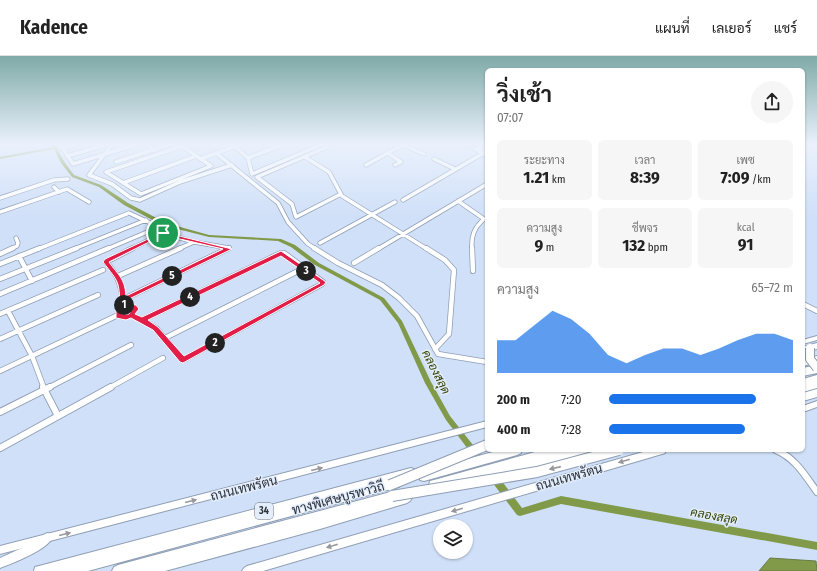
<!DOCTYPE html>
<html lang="th">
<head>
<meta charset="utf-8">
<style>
  :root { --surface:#fff; --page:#f6f6f6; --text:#222; --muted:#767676; --line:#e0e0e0; --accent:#1a73e8 }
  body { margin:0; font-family:"Fira Sans Condensed",Sarabun,sans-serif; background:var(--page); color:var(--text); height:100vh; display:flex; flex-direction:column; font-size:15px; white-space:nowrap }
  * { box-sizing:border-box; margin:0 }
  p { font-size:13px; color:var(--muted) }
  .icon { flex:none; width:22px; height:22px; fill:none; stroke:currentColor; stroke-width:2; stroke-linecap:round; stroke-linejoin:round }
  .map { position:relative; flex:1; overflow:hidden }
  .panel { position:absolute; left:485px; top:12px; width:320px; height:384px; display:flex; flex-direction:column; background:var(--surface); border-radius:6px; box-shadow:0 1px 3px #0004 }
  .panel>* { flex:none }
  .tools { position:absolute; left:433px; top:463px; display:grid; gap:8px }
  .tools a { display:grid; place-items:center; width:40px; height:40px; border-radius:50%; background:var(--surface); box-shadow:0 1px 3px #0004; font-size:20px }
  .pin { position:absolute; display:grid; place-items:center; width:34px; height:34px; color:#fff; margin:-17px; border:2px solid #fff; border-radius:50%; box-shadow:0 1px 4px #0007 }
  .km { position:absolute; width:20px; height:20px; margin:-10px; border-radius:50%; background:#222; color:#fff; font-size:11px; line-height:20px; text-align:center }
  .round { display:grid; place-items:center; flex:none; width:42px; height:42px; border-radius:21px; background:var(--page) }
  .head { display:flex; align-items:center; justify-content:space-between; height:68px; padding:0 12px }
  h1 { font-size:22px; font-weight:700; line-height:30px }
  .metrics { display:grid; grid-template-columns:repeat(3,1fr); gap:6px; height:68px; padding:4px 12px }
  .metrics div { display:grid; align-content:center; border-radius:6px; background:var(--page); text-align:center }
  .metrics b { font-size:17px; font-weight:700 }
  .metrics small { font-size:11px; font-weight:400 }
  .metrics p { font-size:11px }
  .chart { height:112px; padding:8px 12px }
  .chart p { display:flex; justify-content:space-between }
  .chart svg { width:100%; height:72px; margin-top:4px; fill:var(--accent); opacity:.7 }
  ul { padding:0 12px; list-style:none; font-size:13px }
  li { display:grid; grid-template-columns:64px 48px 1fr; align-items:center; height:30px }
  li i { height:10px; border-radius:5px; background:var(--accent) }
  header { display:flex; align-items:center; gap:24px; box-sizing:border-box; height:56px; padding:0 20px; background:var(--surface); border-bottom:1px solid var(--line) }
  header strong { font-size:19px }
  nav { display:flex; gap:22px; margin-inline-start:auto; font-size:14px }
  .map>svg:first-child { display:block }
  .water { fill:#819a49; stroke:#687b45 }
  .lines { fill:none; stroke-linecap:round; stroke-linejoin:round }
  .canal { fill:#819a49; fill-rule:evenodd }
  .minor-tunnel { stroke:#afbdd2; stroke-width:3.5; stroke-dasharray:3.5 1.5; stroke-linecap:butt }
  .minor-far2-casing { stroke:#8e9eb4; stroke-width:5 }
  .minor-far1-casing { stroke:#8e9eb4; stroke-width:6 }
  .minor-casing { stroke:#8e9eb4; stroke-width:8 }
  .secondary-casing { stroke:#8e9eb4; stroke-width:2 }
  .trunk-casing { stroke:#8e9eb4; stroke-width:2 }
  .motorway-casing { stroke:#8e9eb4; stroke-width:2 }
  .minor-far2 { stroke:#fff; stroke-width:3.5 }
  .minor-far1 { stroke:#fff; stroke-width:4.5 }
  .minor { stroke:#fff; stroke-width:6 }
  .secondary { fill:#fff; fill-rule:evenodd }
  .trunk { fill:#fff; fill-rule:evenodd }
  .motorway { fill:#fff; fill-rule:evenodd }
  .motorway-bridge-far1-casing { stroke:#8e9eb4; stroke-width:10; stroke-linecap:butt }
  .motorway-bridge-casing { stroke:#8e9eb4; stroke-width:12; stroke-linecap:butt }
  .motorway-bridge-far1 { stroke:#fff; stroke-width:8 }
  .motorway-bridge { stroke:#fff; stroke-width:10 }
  .oneway { fill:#96989e }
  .route { fill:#e11d48; stroke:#fff; fill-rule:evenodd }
  .labels { text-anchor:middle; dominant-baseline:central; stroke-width:3; stroke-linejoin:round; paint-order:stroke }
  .shield { fill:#e3edfb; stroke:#636a75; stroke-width:1 }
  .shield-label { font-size:10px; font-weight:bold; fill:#2c323c }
  .water-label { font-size:12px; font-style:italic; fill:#364608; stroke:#e3edfb }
  .near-street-label { font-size:13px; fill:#2c323c; stroke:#e3edfb }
</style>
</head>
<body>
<header>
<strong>Kadence</strong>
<nav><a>แผนที่</a><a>เลเยอร์</a><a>แชร์</a></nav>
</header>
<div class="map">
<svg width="817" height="515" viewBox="0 0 817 515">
  <rect width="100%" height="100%" fill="#d0e0f8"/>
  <path class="water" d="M770,502L816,505L817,515H759Z"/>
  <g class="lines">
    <path class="canal" d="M51,88H55L58,92L57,93L65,107L74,119L101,129L128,147L166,167L209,179L281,183L295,189L319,207L384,242L402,265L431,326L450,360L492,413L493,415L492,417L489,419L486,417L446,364L425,327L398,267L380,244L315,209L291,191L278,185L209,181L162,169L124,149L99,131L72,121L61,107L54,93L0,103V101L53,91Z
      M495,419L498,420L522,452L561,440L817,486V494L561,448L520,460L517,459L492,426L491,423L492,420Z"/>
    <path class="minor-tunnel" d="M472,88L478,91"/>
    <g class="minor-far2-casing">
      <path id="minor-far2" d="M60,88L73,108L138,88
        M112,88L89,119L112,128L131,142L140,144L180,126L232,109
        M147,88L154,95
        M232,88L248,102L252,118L323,88
        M334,88L257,121L292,148L296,161L341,138
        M464,88L469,90
        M403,89L424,98
        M0,90L6,88
        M182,90L211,110L141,138L106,116Z
        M478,91L487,94
        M62,92L76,88
        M475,93L487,100
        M216,97L278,147L288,166L308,188L316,193
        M388,97L401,106L395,109
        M67,100L109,88
        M305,101L329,116L342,140L427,193
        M248,102L285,88
        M200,103L242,88
        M434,103L455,113
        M116,106L170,88
        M366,109L404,88
        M123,127L196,100
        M54,131L59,136
        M0,142L54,124L68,123
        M403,144L487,95
        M458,145L484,163C474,172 471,180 472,193
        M0,156L67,133L89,146
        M320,187L395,146
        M11,193L17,190L18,187L16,182
        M38,193L129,157L159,171L107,193
        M74,193L146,164
        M131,193L163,177L194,186L229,192L227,193
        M178,193L194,186
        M378,193L487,128"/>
    </g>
    <g class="minor-far1-casing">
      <path id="minor-far1" d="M314,192L338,207L382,229L399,242L417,260L438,298L487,306
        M426,192L445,204L454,214L449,278L435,293
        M472,192L473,215
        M281,197H284L323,226L322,228L183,304L156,272L142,264Z
        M0,198L13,192
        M19,200L32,225
        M354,207L379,192
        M0,208L40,192
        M118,220L181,192
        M0,223L77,192
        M0,238L109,192
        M124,243L229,192
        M803,248L817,255
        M129,250L135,252C132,260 127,261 119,260L118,257L123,252Z
        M123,252C123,233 119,220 106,206L133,192
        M8,255L32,300L44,332
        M0,258L103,214
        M131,259L142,264
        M165,282L302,213
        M0,283L98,239
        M0,315L118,259
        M48,332L131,289
        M109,332L163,302"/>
    </g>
    <g class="minor-casing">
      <path id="minor" d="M43,331L58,360
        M0,356L50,331
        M0,392L111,331
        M776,394C795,402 805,419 817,436"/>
    </g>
    <g class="secondary-casing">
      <path id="secondary" d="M817,280V284L803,288V284Z
        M817,345V351L803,356V350Z
        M487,365V371L0,498V490Z
        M650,394H666L665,397L662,398L263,515H242L244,512L247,510Z"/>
    </g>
    <g class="trunk-casing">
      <path id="trunk" d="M817,300V306L803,310V304Z
        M817,326V332L803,336V330Z
        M569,394H589L588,397L585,398L492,424L489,422L487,419L489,416L492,414Z
        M411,412L414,413L416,416L414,419L411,420L59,515H34L35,511L39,510Z
        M407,437L410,439L412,442L410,445L407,447L320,473L165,515H140L141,511L145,510L320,463Z
        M47,477L51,478L52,482C47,494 13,507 0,512V502L24,491Z"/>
    </g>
    <g class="motorway-casing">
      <path id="motorway" d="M817,287V293L803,297V291Z
        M817,309V317L803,320V312Z
        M817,319V327L803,331V323Z
        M817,333V341L803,345V337Z
        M500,394H522L521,397L517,399L424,425L420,424L419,420L420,416L424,415Z
        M542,394H565L564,397L560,399L434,434L430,433L429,429L430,425L434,424Z
        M395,422L399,423L400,427L399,431L395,432L88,515H59L61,511L65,509Z
        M398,434L402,435L403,439L402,443L398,444L140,515H112L114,511L118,509Z"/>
    </g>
    <use href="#minor-far2" class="minor-far2"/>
    <use href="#minor-far1" class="minor-far1"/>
    <use href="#minor" class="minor"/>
    <use href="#secondary" class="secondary"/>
    <use href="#trunk" class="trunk"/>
    <use href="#motorway" class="motorway"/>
    <g class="motorway-bridge-far1-casing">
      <path id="motorway-bridge-far1" d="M810,292V303L817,312"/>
    </g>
    <g class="motorway-bridge-casing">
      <path id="motorway-bridge" d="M390,429L487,389
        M392,440L537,416L619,394"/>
    </g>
    <use href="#motorway-bridge-far1" class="motorway-bridge-far1"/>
    <use href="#motorway-bridge" class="motorway-bridge"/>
  </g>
  <defs><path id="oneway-solid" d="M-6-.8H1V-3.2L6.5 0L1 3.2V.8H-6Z"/></defs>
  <g class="oneway">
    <use href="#oneway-solid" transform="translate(624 405) rotate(164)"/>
    <use href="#oneway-solid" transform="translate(555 412) rotate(167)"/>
    <use href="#oneway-solid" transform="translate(317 413) rotate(-14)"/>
    <use href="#oneway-solid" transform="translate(191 445) rotate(-14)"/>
    <use href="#oneway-solid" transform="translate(457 454) rotate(164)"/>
    <use href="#oneway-solid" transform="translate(65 478) rotate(-14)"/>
    <use href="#oneway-solid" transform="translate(332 490) rotate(164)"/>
  </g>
  <linearGradient id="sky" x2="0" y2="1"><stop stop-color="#7faaa8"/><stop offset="0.55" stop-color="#eaf1fc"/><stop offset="1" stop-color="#eaf1fc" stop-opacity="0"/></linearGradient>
  <rect width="817" height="160" fill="url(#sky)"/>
  <path class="route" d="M163,176L232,193L127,244V248L136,249L139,253L135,258L142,261L281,195L326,226L324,229L183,307L180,306L153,274L131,262L126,264L116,262V255L120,251C119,224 119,227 103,206L105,203ZM163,179L223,193L126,240C125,222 118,219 109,206ZM281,200L320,227L184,300L158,271L148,264ZM129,252L132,253L129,258H122V256Z"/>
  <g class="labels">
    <rect class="shield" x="255" y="447" width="18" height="16" rx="3"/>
    <g class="shield-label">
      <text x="264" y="455">34</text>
    </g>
    <g class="water-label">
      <text transform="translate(436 316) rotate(63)">คลองสลุด</text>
      <text transform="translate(714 460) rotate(10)">คลองสลุด</text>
    </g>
    <g class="near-street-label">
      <text transform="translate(569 421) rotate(-16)">ถนนเทพรัตน</text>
      <text transform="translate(244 432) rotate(-14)">ถนนเทพรัตน</text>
      <text transform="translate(338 442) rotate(-15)">ทางพิเศษบูรพาวิถี</text>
    </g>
  </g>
</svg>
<div class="tools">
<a><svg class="icon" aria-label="layers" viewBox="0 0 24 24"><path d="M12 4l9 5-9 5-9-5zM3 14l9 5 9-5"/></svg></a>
</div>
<div class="pin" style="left:163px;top:177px;background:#1e9e55"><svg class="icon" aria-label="arrive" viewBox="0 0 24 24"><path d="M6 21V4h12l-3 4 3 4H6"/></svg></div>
<b class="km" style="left:124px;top:249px">1</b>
<b class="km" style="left:215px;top:287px">2</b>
<b class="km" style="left:306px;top:215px">3</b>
<b class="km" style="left:190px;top:241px">4</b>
<b class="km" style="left:172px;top:220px">5</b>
<section class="panel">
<div class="head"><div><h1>วิ่งเช้า</h1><p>07:07</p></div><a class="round"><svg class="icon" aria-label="share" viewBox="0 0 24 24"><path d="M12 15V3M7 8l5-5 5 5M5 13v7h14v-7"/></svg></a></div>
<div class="metrics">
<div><p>ระยะทาง</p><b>1.21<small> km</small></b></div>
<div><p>เวลา</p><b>8:39</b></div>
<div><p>เพซ</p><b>7:09<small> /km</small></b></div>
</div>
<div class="metrics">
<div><p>ความสูง</p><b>9<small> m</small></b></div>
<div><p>ชีพจร</p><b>132<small> bpm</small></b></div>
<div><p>kcal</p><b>91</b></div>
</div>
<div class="chart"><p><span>ความสูง</span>65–72 m</p>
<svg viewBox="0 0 160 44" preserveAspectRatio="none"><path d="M0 44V24L10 24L20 15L30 6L40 11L50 20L60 33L70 38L80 33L90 29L100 29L110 33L120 29L130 24L140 20L150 20L160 24V44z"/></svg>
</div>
<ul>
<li><b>200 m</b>7:20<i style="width:80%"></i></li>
<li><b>400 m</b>7:28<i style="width:74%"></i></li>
</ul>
</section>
</div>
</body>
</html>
